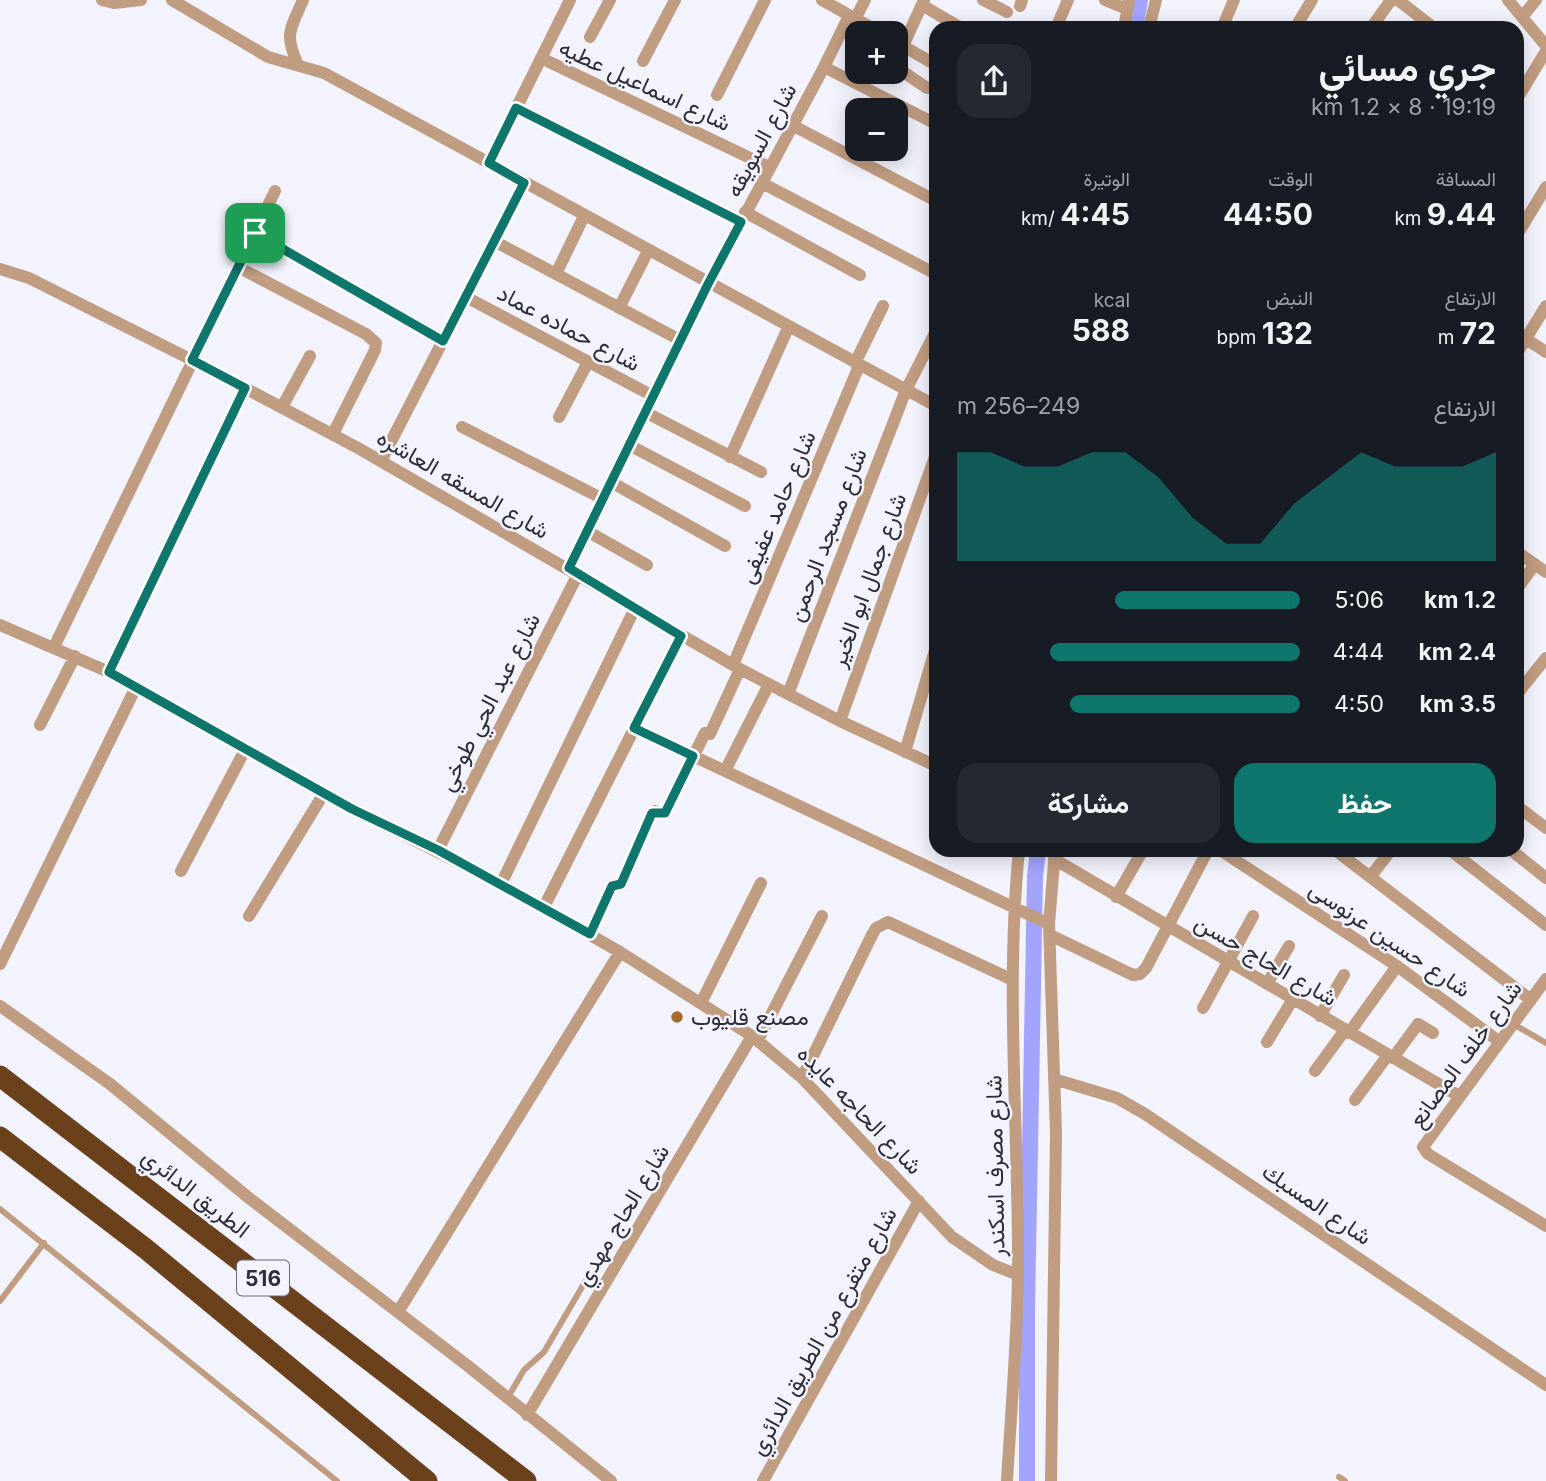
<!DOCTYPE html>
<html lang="ar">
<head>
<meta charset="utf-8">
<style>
  :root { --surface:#171b24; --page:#242831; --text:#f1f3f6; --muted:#9ea1a6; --accent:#0f766e }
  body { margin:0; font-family:Inter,Vazirmatn,sans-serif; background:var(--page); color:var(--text); direction:rtl; height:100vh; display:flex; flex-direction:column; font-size:26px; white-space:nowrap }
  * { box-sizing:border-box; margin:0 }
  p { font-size:23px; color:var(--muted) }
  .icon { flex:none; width:38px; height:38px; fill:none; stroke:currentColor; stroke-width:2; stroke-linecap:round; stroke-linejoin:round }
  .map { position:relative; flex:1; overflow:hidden; direction:ltr }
  .side { position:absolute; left:929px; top:21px; width:595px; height:836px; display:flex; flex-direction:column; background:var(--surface); border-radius:21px; box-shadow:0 4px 18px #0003; direction:rtl }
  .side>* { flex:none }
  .fabs { position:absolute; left:845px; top:21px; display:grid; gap:14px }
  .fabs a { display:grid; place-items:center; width:63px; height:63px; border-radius:14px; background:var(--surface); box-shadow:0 4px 18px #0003; font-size:35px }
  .pin { position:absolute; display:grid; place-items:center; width:60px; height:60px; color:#fff; margin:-30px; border-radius:14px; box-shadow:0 4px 10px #0006 }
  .round { display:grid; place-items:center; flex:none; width:74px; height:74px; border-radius:21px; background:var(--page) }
  .headline { display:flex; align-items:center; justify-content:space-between; height:119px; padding:0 28px }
  h1 { font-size:38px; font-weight:700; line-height:52px }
  .metrics { display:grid; grid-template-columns:repeat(3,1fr); gap:10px; height:119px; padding:7px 28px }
  .metrics div { display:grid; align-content:center }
  .metrics b { font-size:30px; font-weight:700 }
  .metrics small { font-size:19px; font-weight:400 }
  .metrics p { font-size:19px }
  .chart { height:196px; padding:14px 28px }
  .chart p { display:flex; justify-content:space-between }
  .chart svg { width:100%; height:126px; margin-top:7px; fill:var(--accent); opacity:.7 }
  .action { display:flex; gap:14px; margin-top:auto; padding:14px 28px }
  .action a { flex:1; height:80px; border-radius:21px; background:var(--accent); color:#fff; font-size:28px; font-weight:700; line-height:80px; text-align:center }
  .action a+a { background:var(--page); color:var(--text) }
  ul { padding:0 28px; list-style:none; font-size:23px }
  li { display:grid; grid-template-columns:112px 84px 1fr; align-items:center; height:52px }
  li i { height:18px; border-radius:9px; background:var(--accent) }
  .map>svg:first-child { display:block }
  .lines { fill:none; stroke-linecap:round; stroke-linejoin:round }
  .canal { stroke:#a3a4fe; stroke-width:16 }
  .lane { stroke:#c09c80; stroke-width:6 }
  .street { stroke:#c09c80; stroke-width:12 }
  .highway { stroke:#6b411c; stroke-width:21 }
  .route-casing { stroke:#fff; stroke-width:14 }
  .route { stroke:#0f766e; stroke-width:9 }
  .poi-dot { fill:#a96a31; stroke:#f2f3fd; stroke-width:2.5 }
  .labels { text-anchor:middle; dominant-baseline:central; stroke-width:5; stroke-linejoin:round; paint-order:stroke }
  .shield { fill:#f2f3fd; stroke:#696973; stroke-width:2 }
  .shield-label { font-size:21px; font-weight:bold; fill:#2e2e38 }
  .street-label { font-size:23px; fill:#2e2e38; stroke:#f2f3fd }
  .poi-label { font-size:23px; fill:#2e2e38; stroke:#f2f3fd; text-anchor:start }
</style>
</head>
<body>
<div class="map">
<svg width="1546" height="1481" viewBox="0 0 1546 1481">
  <rect width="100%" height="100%" fill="#f2f3fd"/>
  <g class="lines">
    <path class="canal" d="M1135,28L1140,0
      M1027,1481V1308L1035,877L1038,850"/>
    <path class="lane" d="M1513,1024L1546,1043
      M0,1209L337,1481
      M0,1301L44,1243
      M507,1399L524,1370L544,1352L585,1282
      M1339,1477L1345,1481"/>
    <path class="street" d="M102,0L114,3L141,0
      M172,0L268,57L324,73L936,406
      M822,0L881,33
      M983,0L1007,12
      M1105,0L1127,9
      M1398,0L1434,28
      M1508,0L1546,46
      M922,5L961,28
      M1020,6L1022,0
      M1522,17L1536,0
      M855,19L865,0
      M1056,28L1068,0
      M1124,28L1129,0
      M1149,28L1156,0
      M1222,28L1234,0
      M1295,28L1312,0
      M1371,28L1391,0
      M590,37L610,0
      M896,42L936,65
      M903,46L924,0
      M541,58L769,167
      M643,61L675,0
      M298,65C284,34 290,30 303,0
      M824,67L936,124
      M896,67L927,88
      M717,95L765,0
      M1517,99L1546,51
      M516,108L741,222
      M792,125L936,201
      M848,154L858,135
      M489,163L570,0
      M762,183L936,274
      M745,212L860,275
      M255,233L443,340
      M1517,235L1546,187
      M494,241L680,340
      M238,267L366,334L376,343L375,350L333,434
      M0,269L29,278L192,360L358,448L740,669L840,721L936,766
      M556,274L584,216
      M466,297L653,396
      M619,308L648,251
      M1526,339L1546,352
      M1517,353L1546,306
      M855,363L883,306
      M282,407L310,356
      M645,412L761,472
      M559,417L588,362
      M462,427L603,499
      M629,445L745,506
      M730,457L788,328
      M381,461L524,183
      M611,482L725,546
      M587,531L647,565
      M1517,552L1546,572
      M569,568L708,284L824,67L849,16
      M1517,589L1535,564
      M0,625L109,672L352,809L501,884L620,952L752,1036L802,1078L952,1237L993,1265L1018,1275
      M54,647L275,191
      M733,665L859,366
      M109,672L245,388
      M788,694L906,390L936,331
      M1517,694L1546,658
      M840,721L936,454
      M40,725L75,656
      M634,728L1049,924
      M905,752L936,647
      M725,771L769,684
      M1517,806L1546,828
      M438,850L578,574
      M1220,850L1397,966L1500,1042
      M1335,850L1531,1000
      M1450,850L1546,925
      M1511,850L1546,878
      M1054,859L1459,1096
      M181,871L246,748
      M1371,876L1391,850
      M501,884L635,608
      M1116,897L1143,850
      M544,907L681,636
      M249,916L324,793
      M589,934L612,885L621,884L652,813L655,811L663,814L666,811L705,733L710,734L740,669
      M1050,935L1133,975L1140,974L1146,968L1208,850
      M0,964L136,687
      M1546,979L1423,1147L1428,1154L1546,1226
      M1267,984L1289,946
      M701,1003L761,883
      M0,1006L110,1084L249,1198L468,1366L611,1481
      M1203,1008L1253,916
      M1320,1016L1344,975
      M1349,1033L1397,966
      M758,1040L822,916
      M1267,1042L1293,999
      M1393,1058L1418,1024L1433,1033
      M1315,1071L1345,1030
      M802,1078L872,935L876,928L888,922L1013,980
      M1054,1079L1117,1098L1145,1114L1546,1385
      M1355,1100L1388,1055
      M398,1312L620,952
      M527,1415L752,1036
      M763,1481L919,1201
      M1007,1481C1011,1412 1017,1343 1018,1274C1019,1133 1005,991 1019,850
      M1051,1481L1056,1133L1049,924L1055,850"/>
    <path class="highway" d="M0,1076L526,1481
      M0,1137L146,1249L427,1481"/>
  </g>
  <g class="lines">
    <g class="route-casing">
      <path id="route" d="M516,108L741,222L708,284L569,568L681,636L634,728L693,756L665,813H652L621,884L612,886L590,934L438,850L352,809L109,672L245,388L192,360L255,233L443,341L524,183L489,163Z"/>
    </g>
    <use href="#route" class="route"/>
  </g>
  <circle class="poi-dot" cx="677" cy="1017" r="7"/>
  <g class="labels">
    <rect class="shield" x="237" y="1260.5" width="52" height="35" rx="5"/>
    <g class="shield-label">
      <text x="263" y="1278">516</text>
    </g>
    <g class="street-label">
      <text transform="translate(645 85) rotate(25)">شارع اسماعيل عطيه</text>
      <text transform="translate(761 140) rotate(-62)">شارع السويقه</text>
      <text transform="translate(569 328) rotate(28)">شارع حماده عماد</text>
      <text transform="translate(463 484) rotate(30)">شارع المسقه العاشره</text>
      <text transform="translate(777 507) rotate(-67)">شارع حامد عفيفى</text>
      <text transform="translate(827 535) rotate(-69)">شارع مسجد الرحمن</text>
      <text transform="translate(868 580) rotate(-70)">شارع جمال ابو الخير</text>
      <text transform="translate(489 702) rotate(-63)">شارع عبد الحي طوخي</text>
      <text transform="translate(1390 939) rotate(34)">شارع حسين عرنوسى</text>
      <text transform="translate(1266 960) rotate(30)">شارع الحاج حسن</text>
      <text transform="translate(1465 1054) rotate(-54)">شارع خلف المصانع</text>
      <text transform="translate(860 1110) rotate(46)">شارع الحاجه عايده</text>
      <text transform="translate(995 1166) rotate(-91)">شارع مصرف اسكندر</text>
      <text transform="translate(196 1193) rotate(38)">الطريق الدائري</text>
      <text transform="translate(1317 1204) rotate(34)">شارع المسبك</text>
      <text transform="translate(622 1215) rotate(-59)">شارع الحاج مهدي</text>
      <text transform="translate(823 1331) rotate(-61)">شارع متفرع من الطريق الدائري</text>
    </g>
    <g class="poi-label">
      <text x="691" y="1017">مصنع قليوب</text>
    </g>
  </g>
</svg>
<div class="fabs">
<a>+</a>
<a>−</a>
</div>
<div class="pin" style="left:255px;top:233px;background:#1e9e55"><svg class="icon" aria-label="arrive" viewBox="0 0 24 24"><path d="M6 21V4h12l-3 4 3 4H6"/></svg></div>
<section class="side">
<div class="headline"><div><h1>جري مسائي</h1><p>19:19 · 8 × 1.2 km</p></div><a class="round"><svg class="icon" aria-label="share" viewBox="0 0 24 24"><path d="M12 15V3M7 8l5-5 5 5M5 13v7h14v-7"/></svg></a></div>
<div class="metrics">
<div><p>المسافة</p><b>9.44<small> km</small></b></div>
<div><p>الوقت</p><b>44:50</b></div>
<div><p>الوتيرة</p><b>4:45<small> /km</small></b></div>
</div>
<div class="metrics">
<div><p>الارتفاع</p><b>72<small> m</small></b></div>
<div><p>النبض</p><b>132<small> bpm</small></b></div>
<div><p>kcal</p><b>588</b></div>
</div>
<div class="chart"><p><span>الارتفاع</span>249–256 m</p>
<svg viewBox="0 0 160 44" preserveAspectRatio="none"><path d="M0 44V6L10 6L20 11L30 11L40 6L50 6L60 15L70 29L80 38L90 38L100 24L110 15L120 6L130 11L140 11L150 11L160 6V44z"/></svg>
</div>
<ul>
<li><b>1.2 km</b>5:06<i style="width:54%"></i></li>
<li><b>2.4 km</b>4:44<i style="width:73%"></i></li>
<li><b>3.5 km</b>4:50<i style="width:67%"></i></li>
</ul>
<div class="action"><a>حفظ</a><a>مشاركة</a></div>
</section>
</div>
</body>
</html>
